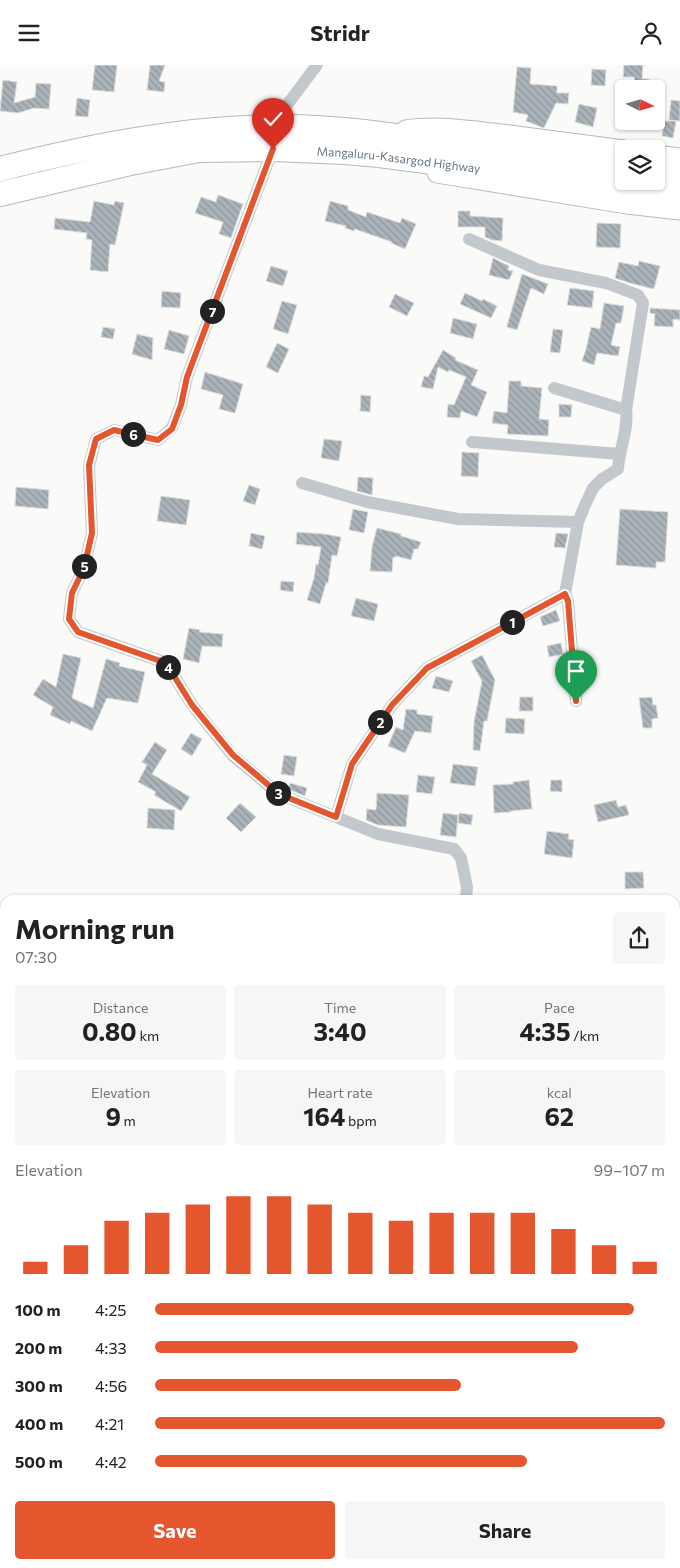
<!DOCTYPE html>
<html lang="en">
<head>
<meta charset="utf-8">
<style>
  :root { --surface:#fff; --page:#f6f6f6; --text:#222; --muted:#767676; --accent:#e4572e }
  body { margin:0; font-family:Commissioner,sans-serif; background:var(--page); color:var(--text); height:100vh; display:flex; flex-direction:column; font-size:19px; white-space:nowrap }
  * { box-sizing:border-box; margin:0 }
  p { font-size:16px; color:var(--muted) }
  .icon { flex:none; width:28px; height:28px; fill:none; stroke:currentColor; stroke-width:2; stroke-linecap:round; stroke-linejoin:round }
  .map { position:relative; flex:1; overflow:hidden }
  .details { position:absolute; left:0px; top:830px; width:680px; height:674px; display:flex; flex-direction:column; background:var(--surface); border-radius:15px 15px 0 0; box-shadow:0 1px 4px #0004 }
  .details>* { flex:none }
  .needle { width:32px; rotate:95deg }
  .tools { position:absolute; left:615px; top:15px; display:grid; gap:10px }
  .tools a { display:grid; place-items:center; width:50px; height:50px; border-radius:5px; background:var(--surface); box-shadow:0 1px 4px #0004; font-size:25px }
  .pin { position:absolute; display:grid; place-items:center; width:42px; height:42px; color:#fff; margin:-51px -21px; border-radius:50% 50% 50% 0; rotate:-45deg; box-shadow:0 0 5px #0007 }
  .pin .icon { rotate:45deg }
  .km { position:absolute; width:25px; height:25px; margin:-12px; border-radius:50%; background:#222; color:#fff; font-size:14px; line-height:25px; text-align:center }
  .round { display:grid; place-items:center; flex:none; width:52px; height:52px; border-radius:5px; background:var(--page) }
  .headline { display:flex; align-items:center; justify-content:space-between; height:85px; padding:0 15px }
  h1 { font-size:28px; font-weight:700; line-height:38px }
  .stats { display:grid; grid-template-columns:repeat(3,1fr); gap:8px; height:85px; padding:5px 15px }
  .stats div { display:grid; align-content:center; border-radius:5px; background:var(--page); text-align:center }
  .stats b { font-size:25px; font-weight:700 }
  .stats small { font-size:14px; font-weight:400 }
  .stats p { font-size:14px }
  .chart { height:140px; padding:10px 15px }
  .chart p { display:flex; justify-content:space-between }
  .chart svg { width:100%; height:90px; margin-top:5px; stroke:var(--accent); stroke-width:6 }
  .button { display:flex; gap:10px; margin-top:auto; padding:10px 15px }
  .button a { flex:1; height:58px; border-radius:5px; background:var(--accent); color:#fff; font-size:20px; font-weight:700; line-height:58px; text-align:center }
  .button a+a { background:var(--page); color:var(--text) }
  ul { padding:0 15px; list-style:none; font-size:16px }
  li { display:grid; grid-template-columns:80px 60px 1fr; align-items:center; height:38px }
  li i { height:12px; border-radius:6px; background:var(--accent) }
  header { display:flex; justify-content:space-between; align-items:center; height:65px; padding:0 15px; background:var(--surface); font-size:22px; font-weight:700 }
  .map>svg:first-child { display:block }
  .building { fill:url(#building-back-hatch); stroke:#dcdcda }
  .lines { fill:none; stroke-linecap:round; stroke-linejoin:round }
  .secondary-casing { stroke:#b3babf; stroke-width:21 }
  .highway-casing { stroke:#b4b9bd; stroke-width:26 }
  .street { stroke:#c3c8cc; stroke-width:12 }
  .secondary { stroke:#fff; stroke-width:19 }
  .highway { stroke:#fff; stroke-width:24 }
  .route-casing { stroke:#fff; stroke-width:10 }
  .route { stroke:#e4572e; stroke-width:6 }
  .labels { text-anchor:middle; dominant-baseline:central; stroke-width:5; stroke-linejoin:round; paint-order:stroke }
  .street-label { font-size:12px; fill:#657683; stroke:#fff }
</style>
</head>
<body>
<header><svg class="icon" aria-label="menu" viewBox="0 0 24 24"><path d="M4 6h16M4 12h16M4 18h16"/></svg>Stridr<svg class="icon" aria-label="person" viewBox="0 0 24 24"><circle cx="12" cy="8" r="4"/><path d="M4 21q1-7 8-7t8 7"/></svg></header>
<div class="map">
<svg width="680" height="1503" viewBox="0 0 680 1503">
  <defs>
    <pattern id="building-back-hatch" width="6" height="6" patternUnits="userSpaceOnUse" patternTransform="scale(1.25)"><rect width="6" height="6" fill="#aab3b9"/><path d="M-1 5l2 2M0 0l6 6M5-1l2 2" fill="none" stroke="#8e969c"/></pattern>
  </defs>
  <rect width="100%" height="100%" fill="#fafaf8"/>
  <path class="building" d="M95,0H117L114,27L92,25Z
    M150,0H165L159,16L165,17L164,27L147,25Z
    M624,0H643L642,14H649L650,24H636L634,12H623Z
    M517,2L531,3L530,19L557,21V28H569L568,39L556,38L544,63L526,56L528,50L513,47Z
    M592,4L606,5L605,21L591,20Z
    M3,15L17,17L14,38L35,32L36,18L51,19L49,44L34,43L18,48L0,46Z
    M77,33L90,35L88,52L75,51Z
    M671,35L680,36V56L669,55Z
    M579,39L597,43L593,62L575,57Z
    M664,56H676L673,73L662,71Z
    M218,130L243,139L231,173L219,169L223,157L195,148L201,132L216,137Z
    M94,136L114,140L115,136L124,138L115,180L110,179L108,207L90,205L92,175L86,174L87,168L54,164L55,153L90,157Z
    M330,136L348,141V145L366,152L367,147L400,158L402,153L416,159L405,184L391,178L392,177L355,164L354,166L345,163L346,161L325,156Z
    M458,146H470V151L503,153L502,176L492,175L485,172V162H458Z
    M597,158L621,159L620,183L596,182Z
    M493,193L509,201L508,205L513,206L509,215L489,210Z
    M639,196L660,201L654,224L630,218L615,213L619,197L638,201Z
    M271,201L288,206L283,221L266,216Z
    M522,209L548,219L544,229L531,223L517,265L507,262V261Z
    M570,223L594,226L592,243L567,240Z
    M162,226L181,228L180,243L161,242Z
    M465,228L482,236L483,234L497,241L491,253L460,239Z
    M395,229L414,238L407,251L389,242Z
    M282,236L297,240L288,269L273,264Z
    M604,238L624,241L621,258H616L611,280L620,282L618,291L597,288L594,300L582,296L586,284L591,262L600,264Z
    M650,243L680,245V255L673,254V262L654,261L655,249L650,248Z
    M453,253L477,259L473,274L450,268Z
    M103,262L115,264L113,274L101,272Z
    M553,264L563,265L560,288L550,287Z
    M169,265L189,271L184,289L164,284Z
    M137,269L153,273L152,295L132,289Z
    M277,278L289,284L278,308L266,302Z
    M443,285L456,293L455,295L478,305L471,320L487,327L477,352L461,346L460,353L447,352L448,339L454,340L466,312L449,305L448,307L438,302L433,324L421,322L424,311L428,312Z
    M205,307L243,319L235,348L219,344L223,330L201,324Z
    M509,316H521V321L542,323L539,354L549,355L548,371L507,369L508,360L492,358L494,346L507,348Z
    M361,330L371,331L370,347L360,346Z
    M559,339L572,340L571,352H559Z
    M324,374L342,376L339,396L321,393Z
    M462,387L479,388L478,412L461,411Z
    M358,412L373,413L372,430L357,426Z
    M249,420L260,424L255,440L243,436Z
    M16,422L49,425L48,444L15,441Z
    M161,431L190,435L186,460L157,456Z
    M353,444L368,447L364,468L349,465Z
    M620,444L668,447L665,497H656V503L616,500Z
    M377,463L401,469V471L421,477L418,484H414L411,495L396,491V492H393L392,507L370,506L372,482Z
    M297,467L324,469L341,472L337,491L332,490L328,518H326L320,539L307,535L314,513L316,499L318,500L321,482L296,479Z
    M251,468L265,471L262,484L249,481Z
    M556,468L568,469L565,483L554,482Z
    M281,516L294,517L293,527L280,525Z
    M356,533L378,539L374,556L351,551Z
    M556,545L560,556L543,561L540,552Z
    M189,563L200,565L199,567L223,569L222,582L202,581L199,598L183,594Z
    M561,578L563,589L549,592L547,581Z
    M63,589L81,593L72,633L93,643L106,594L120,598L119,601L145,607L138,638L107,633L92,666L71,656L70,659L50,650L53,642L33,630L43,614L56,622Z
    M482,590L495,615L487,656H484L480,686L473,685L474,657L482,616L471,596Z
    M436,611L453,616L449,627L432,623Z
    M520,632H533V646H519Z
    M652,632L653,640H656L658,653L652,654V663H643L639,633Z
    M406,644L417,645V649L433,651L431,668L415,666L405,688L388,681L396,662L403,665Z
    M506,653L525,654L524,669L505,668Z
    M191,668L202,674L192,691L181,684Z
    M155,677L167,685L152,709L190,732L181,746L154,730L156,727L138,717L147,700L142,697Z
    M284,690L297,692L294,711L281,709Z
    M453,699L478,702L475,721L450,718Z
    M418,710L435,712L432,729L416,727Z
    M529,715L532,744L511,746V747L494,748L493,720L513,719V717Z
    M551,715H562V727L550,726Z
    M290,718L307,723L305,731L288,724Z
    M377,728L409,730L406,762L378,760L366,755L367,744L376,745Z
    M616,735L618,742L626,740L629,750L598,757L594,740Z
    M240,738L256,752L241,767L226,753Z
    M148,743L175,745L174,765L147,763Z
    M443,748L458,750L456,772L440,770Z
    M459,748L473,750L471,760L458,758Z
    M547,766L569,769L568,774L574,775L572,793L544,789Z
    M625,807H643L644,823L625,824Z"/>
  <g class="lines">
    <g class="secondary-casing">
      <path id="secondary" d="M406,65C439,60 476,66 509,70C547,75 586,80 624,85
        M656,90L680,93
        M437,108L627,139L680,145"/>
    </g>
    <g class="highway-casing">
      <g id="highway">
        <path d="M0,104C90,81 182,63 275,62C344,61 410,73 478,83C526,90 575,96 624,102"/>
        <path d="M656,106L680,109"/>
        <path id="s1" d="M0,129L130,98L199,85L273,84L345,87L379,90L680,129"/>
      </g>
    </g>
    <path class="street" d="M277,62L287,40L317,0
      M273,84L187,312L181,340L172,363L158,375L114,365L96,374L89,401L92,468L84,503L72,528L69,554L78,567L166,598L192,640L233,691L279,729L378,769L454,784L461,793L467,822L466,835
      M469,174L539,205L606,218L638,230L643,238L626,345C629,363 619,385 618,404L602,414L593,423L585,440L578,457L565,529L568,536L576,636
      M554,323L626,345
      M472,377L619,389
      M302,418L367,437L458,454L578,457
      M336,752L352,699L392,640L427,603L565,529
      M0,936L5,935
      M675,1065L680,1069
      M675,1193H680
      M675,1397L680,1398
      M357,1499L359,1503
      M479,1499L480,1503"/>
    <use href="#secondary" class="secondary"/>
    <use href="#highway" class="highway"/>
  </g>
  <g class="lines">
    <g class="route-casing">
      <path id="route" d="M273,84L187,312L181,340L172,364L158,375L114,365L96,374L89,400L92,468L84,503L72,528L69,554L78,567L166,598L192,640L233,690L279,729L336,752L352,699L392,640L427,603L565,529L568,536L576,636"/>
    </g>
    <use href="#route" class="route"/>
  </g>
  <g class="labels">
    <g class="street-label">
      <text stroke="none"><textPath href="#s1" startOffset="404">Mangaluru-Kasargod Highway</textPath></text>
    </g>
  </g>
</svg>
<div class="tools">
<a><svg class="needle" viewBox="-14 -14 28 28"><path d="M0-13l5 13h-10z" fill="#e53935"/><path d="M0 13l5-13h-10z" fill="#767676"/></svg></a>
<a><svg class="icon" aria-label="layers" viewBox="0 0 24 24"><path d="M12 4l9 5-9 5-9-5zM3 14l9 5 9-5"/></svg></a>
</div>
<div class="pin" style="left:576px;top:636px;background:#1e9e55"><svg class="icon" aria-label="arrive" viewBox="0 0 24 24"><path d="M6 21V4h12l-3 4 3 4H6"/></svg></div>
<div class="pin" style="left:273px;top:84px;background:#d93025"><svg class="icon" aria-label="check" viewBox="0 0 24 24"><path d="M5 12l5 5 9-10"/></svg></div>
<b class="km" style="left:512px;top:557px">1</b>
<b class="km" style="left:380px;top:657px">2</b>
<b class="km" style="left:278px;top:728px">3</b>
<b class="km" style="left:168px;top:602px">4</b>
<b class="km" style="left:84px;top:501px">5</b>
<b class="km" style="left:133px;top:369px">6</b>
<b class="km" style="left:212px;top:246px">7</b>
<section class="details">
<div class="headline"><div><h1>Morning run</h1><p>07:30</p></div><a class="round"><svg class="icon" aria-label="share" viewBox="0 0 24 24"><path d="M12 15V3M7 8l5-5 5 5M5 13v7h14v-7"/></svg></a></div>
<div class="stats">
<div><p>Distance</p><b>0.80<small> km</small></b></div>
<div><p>Time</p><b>3:40</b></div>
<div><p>Pace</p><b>4:35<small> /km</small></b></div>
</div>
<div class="stats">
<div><p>Elevation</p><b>9<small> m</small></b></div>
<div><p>Heart rate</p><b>164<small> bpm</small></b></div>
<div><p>kcal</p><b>62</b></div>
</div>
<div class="chart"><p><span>Elevation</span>99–107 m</p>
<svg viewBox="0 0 160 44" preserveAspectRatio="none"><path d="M5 44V38M15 44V30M25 44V18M35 44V14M45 44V10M55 44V6M65 44V6M75 44V10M85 44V14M95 44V18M105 44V14M115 44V14M125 44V14M135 44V22M145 44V30M155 44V38"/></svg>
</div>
<ul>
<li><b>100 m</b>4:25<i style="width:94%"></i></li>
<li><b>200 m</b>4:33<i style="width:83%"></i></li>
<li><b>300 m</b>4:56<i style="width:60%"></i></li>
<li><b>400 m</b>4:21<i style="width:100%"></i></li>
<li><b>500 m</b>4:42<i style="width:73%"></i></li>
</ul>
<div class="button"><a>Save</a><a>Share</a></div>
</section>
</div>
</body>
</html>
